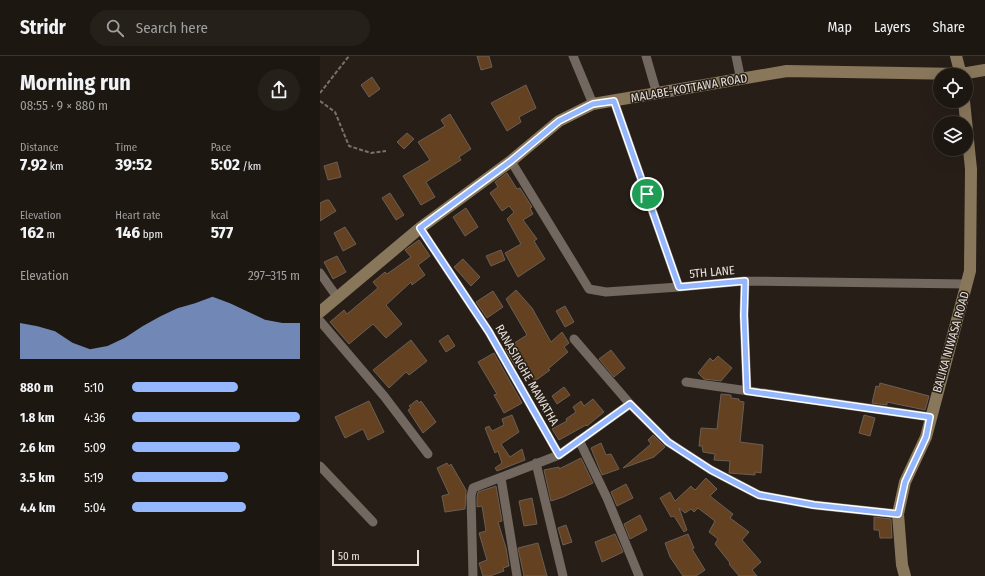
<!DOCTYPE html>
<html lang="en">
<head>
<meta charset="utf-8">
<style>
  :root { --surface:#1d1711; --page:#25201a; --text:#f1f3f6; --muted:#a09f9f; --line:#3b3631; --accent:#95b7fd }
  body { margin:0; font-family:"Fira Sans Condensed",sans-serif; background:var(--page); color:var(--text); height:100vh; display:flex; flex-direction:column; font-size:15px; white-space:nowrap }
  * { box-sizing:border-box; margin:0 }
  p { font-size:13px; color:var(--muted) }
  .icon { flex:none; width:22px; height:22px; fill:none; stroke:currentColor; stroke-width:2; stroke-linecap:round; stroke-linejoin:round }
  .map { position:relative; flex:1; overflow:hidden }
  .drawer { display:flex; flex-direction:column; background:var(--surface); width:320px }
  .drawer>* { flex:none }
  .fabs { position:absolute; left:613px; top:12px; display:grid; gap:8px }
  .fabs a { display:grid; place-items:center; width:40px; height:40px; border-radius:50%; background:var(--surface); box-shadow:0 4px 16px #0002,0 0 0 1px var(--line); font-size:20px }
  .scale { position:absolute; left:12px; bottom:10px; width:87px; box-sizing:border-box; padding-left:4px; border:2px solid #e6e0da; border-top:0; font-size:11px; line-height:14px; white-space:nowrap; color:#e6e0da; -webkit-text-stroke:3px #271f17; paint-order:stroke }
  .pin { position:absolute; display:grid; place-items:center; width:34px; height:34px; color:#fff; margin:-17px; border:2px solid #fff; border-radius:50%; box-shadow:0 1px 4px #0007 }
  .round { display:grid; place-items:center; flex:none; width:42px; height:42px; border-radius:21px; background:var(--page) }
  .headline { display:flex; align-items:center; justify-content:space-between; height:68px; padding:0 20px }
  h1 { font-size:22px; font-weight:700; line-height:30px }
  .metrics { display:grid; grid-template-columns:repeat(3,1fr); gap:6px; height:68px; padding:4px 20px }
  .metrics div { display:grid; align-content:center }
  .metrics b { font-size:17px; font-weight:700 }
  .metrics small { font-size:11px; font-weight:400 }
  .metrics p { font-size:11px }
  .chart { height:112px; padding:8px 20px }
  .chart p { display:flex; justify-content:space-between }
  .chart svg { width:100%; height:72px; margin-top:4px; fill:var(--accent); opacity:.7 }
  ul { padding:0 20px; list-style:none; font-size:13px }
  li { display:grid; grid-template-columns:64px 48px 1fr; align-items:center; height:30px }
  li i { height:10px; border-radius:5px; background:var(--accent) }
  header { display:flex; align-items:center; gap:24px; box-sizing:border-box; height:56px; padding:0 20px; background:var(--surface); border-bottom:1px solid var(--line) }
  header strong { font-size:19px }
  nav { display:flex; gap:22px; margin-inline-start:auto; font-size:14px }
  .search { width:280px; height:36px; background:var(--page); display:flex; align-items:center; gap:10px; box-sizing:border-box; padding:0 14px; border-radius:22px; color:var(--muted); font-size:15px }
  main { display:flex; flex:1; min-height:0 }
  .map>svg:first-child { display:block }
  .building { fill:#644120; stroke:#6a5f56 }
  .lines { fill:none; stroke-linecap:round; stroke-linejoin:round }
  .path { stroke:#79716a; stroke-width:2; stroke-dasharray:4 2; stroke-linecap:butt }
  .street { stroke:#72685f; stroke-width:9 }
  .secondary { stroke:#88775b; stroke-width:12 }
  .route-casing { stroke:#fff; stroke-width:8 }
  .route { stroke:#95b7fd; stroke-width:5 }
  .labels { text-anchor:middle; dominant-baseline:central; stroke-width:3; stroke-linejoin:round; paint-order:stroke }
  .street-label { font-size:12px; fill:#e6e0da; stroke:#271f17 }
</style>
</head>
<body>
<header>
<strong>Stridr</strong>
<div class="search"><svg class="icon" aria-label="search" viewBox="0 0 24 24"><circle cx="10" cy="10" r="6"/><path d="M15 15l6 6"/></svg>Search here</div>
<nav><a>Map</a><a>Layers</a><a>Share</a></nav>
</header>
<main>
<section class="drawer">
<div class="headline"><div><h1>Morning run</h1><p>08:55 · 9 × 880 m</p></div><a class="round"><svg class="icon" aria-label="share" viewBox="0 0 24 24"><path d="M12 15V3M7 8l5-5 5 5M5 13v7h14v-7"/></svg></a></div>
<div class="metrics">
<div><p>Distance</p><b>7.92<small> km</small></b></div>
<div><p>Time</p><b>39:52</b></div>
<div><p>Pace</p><b>5:02<small> /km</small></b></div>
</div>
<div class="metrics">
<div><p>Elevation</p><b>162<small> m</small></b></div>
<div><p>Heart rate</p><b>146<small> bpm</small></b></div>
<div><p>kcal</p><b>577</b></div>
</div>
<div class="chart"><p><span>Elevation</span>297–315 m</p>
<svg viewBox="0 0 160 44" preserveAspectRatio="none"><path d="M0 44V22L10 24L20 27L30 34L40 38L50 36L60 31L70 24L80 18L90 13L100 10L110 6L120 10L130 15L140 20L150 22L160 22V44z"/></svg>
</div>
<ul>
<li><b>880 m</b>5:10<i style="width:63%"></i></li>
<li><b>1.8 km</b>4:36<i style="width:100%"></i></li>
<li><b>2.6 km</b>5:09<i style="width:64%"></i></li>
<li><b>3.5 km</b>5:19<i style="width:57%"></i></li>
<li><b>4.4 km</b>5:04<i style="width:68%"></i></li>
</ul>
</section>
<div class="map">
<svg width="665" height="520" viewBox="0 0 665 520">
  <rect width="100%" height="100%" fill="#271f17"/>
  <path class="building" d="M157,0H169L172,11L161,14Z
    M52,21L60,33L49,41L41,29Z
    M206,29L216,52L199,61L201,66L187,75L171,47Z
    M130,58L151,93L139,101L141,104L106,126L115,141L101,149L83,120L110,104L98,86L125,70L121,64Z
    M87,77L94,83L84,93L77,86Z
    M17,106L21,121L8,124L4,110Z
    M187,117L197,133L200,132L212,151L210,152L213,158L203,164L217,183L214,185L225,203L198,221L185,197L201,188L187,163L194,156L189,150L182,155L170,137L178,131L175,126Z
    M70,137L84,159L76,164L62,142Z
    M6,144H9L16,155L0,165V147Z
    M146,152L158,171L145,180L133,161Z
    M25,171L36,188L23,195L14,177Z
    M99,184L110,200L98,209L105,219L92,229L91,226L66,249L82,268L66,282L53,268L29,288L10,266L24,254L27,258L58,232L53,226L65,216L67,218L91,201L85,194Z
    M181,194L185,204L171,210L166,200Z
    M17,200L26,216L13,223L4,206Z
    M143,203L160,221L151,230L134,211Z
    M196,234L212,252L231,286L242,276L249,287L244,291L248,296L228,313L230,314L215,325L202,307L196,311L185,293L207,279L186,243Z
    M173,235L183,251L167,262L156,246Z
    M245,250L254,266L245,271L236,255Z
    M128,279L135,290L126,296L119,285Z
    M91,284L107,305L89,319L86,316L69,332L53,314Z
    M291,294L305,312L294,321L279,303Z
    M174,297L202,347L184,357L174,339L177,338L158,306Z
    M398,300L412,312L401,325L384,323L378,317L390,302L393,305Z
    M560,327L609,340L605,354L567,346V349L552,347L556,330L559,331Z
    M244,331L250,339L237,348L232,340Z
    M401,338L411,339V342L419,343V345L424,346L420,386L443,389L441,417L435,416V419L409,417L410,405L394,404L395,398L383,396L382,390H379L381,372L397,373Z
    M273,343L284,356L267,370L266,369L239,384L232,373L247,365L246,363L256,356L253,351L261,345L264,350Z
    M97,344L99,347L101,345L116,366L103,377L88,354L91,352L89,350Z
    M49,345L64,376L48,384L43,373L25,382L15,361Z
    M192,359L199,376L181,388L190,401L202,393L205,404L177,415L175,412L182,407L178,395L175,397L165,372L169,370L172,375L184,369L182,363Z
    M544,359L555,362L550,380L539,377Z
    M333,379L345,391L334,401L303,412L331,388L328,384Z
    M281,387L286,399L291,398L299,413L282,419L271,392Z
    M261,402L273,427L243,441L231,445L224,414L239,411V413Z
    M127,407L129,410L131,408L146,434L145,453L125,456L122,440L129,438L117,412Z
    M386,422L397,433L390,440L413,458L410,462L429,476L422,484L441,506L432,514L437,520H419L409,508L410,507L395,488L398,483L389,476L395,465L378,452L374,456L371,453L365,457L359,452L367,474L364,476L354,460L351,461L340,442L350,436L355,445L371,430L375,434Z
    M306,428L313,442L297,450L291,436Z
    M176,430L182,465L178,466L186,492L189,510L183,512L184,515L170,520H163L159,507L167,504L159,477L166,475L162,450L157,451V441L158,436Z
    M212,442L217,468L204,470L199,445Z
    M320,459L327,474L310,483L304,468Z
    M554,461L571,463L572,482H560L559,474H554Z
    M246,469L252,486L243,489L238,472Z
    M295,478L303,496L282,506L275,486Z
    M368,478L374,492L372,493L385,514L376,520H363L350,501L345,487Z
    M218,487L227,520H204L198,492Z"/>
  <g class="lines">
    <path class="path" d="M0,37L29,0
      M0,45L15,56L29,90L51,97L66,95"/>
    <path class="street" d="M253,0L273,48
      M326,0L337,38
      M416,0L421,24
      M294,45L359,231L425,225L647,228
      M191,105L269,233L286,236L359,231
      M100,172L169,276L239,399
      M0,217L17,241
      M425,225L424,259L427,335
      M0,265L64,340L108,398
      M254,283L310,348
      M366,326L610,361
      M259,384L287,442L319,520
      M216,407L243,520
      M0,410L53,466
      M181,422L197,520
      M153,520L151,440L153,432L239,399L310,348L348,386L391,414L439,439L494,449L578,458"/>
    <path class="secondary" d="M636,0L641,19
      M0,256L100,172L191,105L239,65L273,48L467,15L641,18L665,14
      M585,520L582,509L578,458L585,426L606,381L650,215L651,113L644,45"/>
  </g>
  <g class="lines">
    <g class="route-casing">
      <path id="route" d="M294,45L359,231L425,225L424,259L427,335L610,361L606,381L585,426L578,458L494,449L439,439L391,414L348,386L310,348L239,399L169,276L100,172L191,105L239,65L273,48Z"/>
    </g>
    <use href="#route" class="route"/>
  </g>
  <g class="labels">
    <g class="street-label">
      <text transform="translate(369 32) rotate(-10)">MALABE-KOTTAWA ROAD</text>
      <text transform="translate(392 216) rotate(-5)">5TH LANE</text>
      <text transform="translate(631 286) rotate(-74)">BALIKA NIWASA ROAD</text>
      <text transform="translate(207 319) rotate(60)">RANASINGHE MAWATHA</text>
    </g>
  </g>
</svg>
<div class="fabs">
<a><svg class="icon" aria-label="locate" viewBox="0 0 24 24"><circle cx="12" cy="12" r="6"/><path d="M12 2v4M12 18v4M2 12h4M18 12h4"/></svg></a>
<a><svg class="icon" aria-label="layers" viewBox="0 0 24 24"><path d="M12 4l9 5-9 5-9-5zM3 14l9 5 9-5"/></svg></a>
</div>
<div class="scale">50 m</div>
<div class="pin" style="left:327px;top:138px;background:#1e9e55"><svg class="icon" aria-label="arrive" viewBox="0 0 24 24"><path d="M6 21V4h12l-3 4 3 4H6"/></svg></div>
</div>
</main>
</body>
</html>
